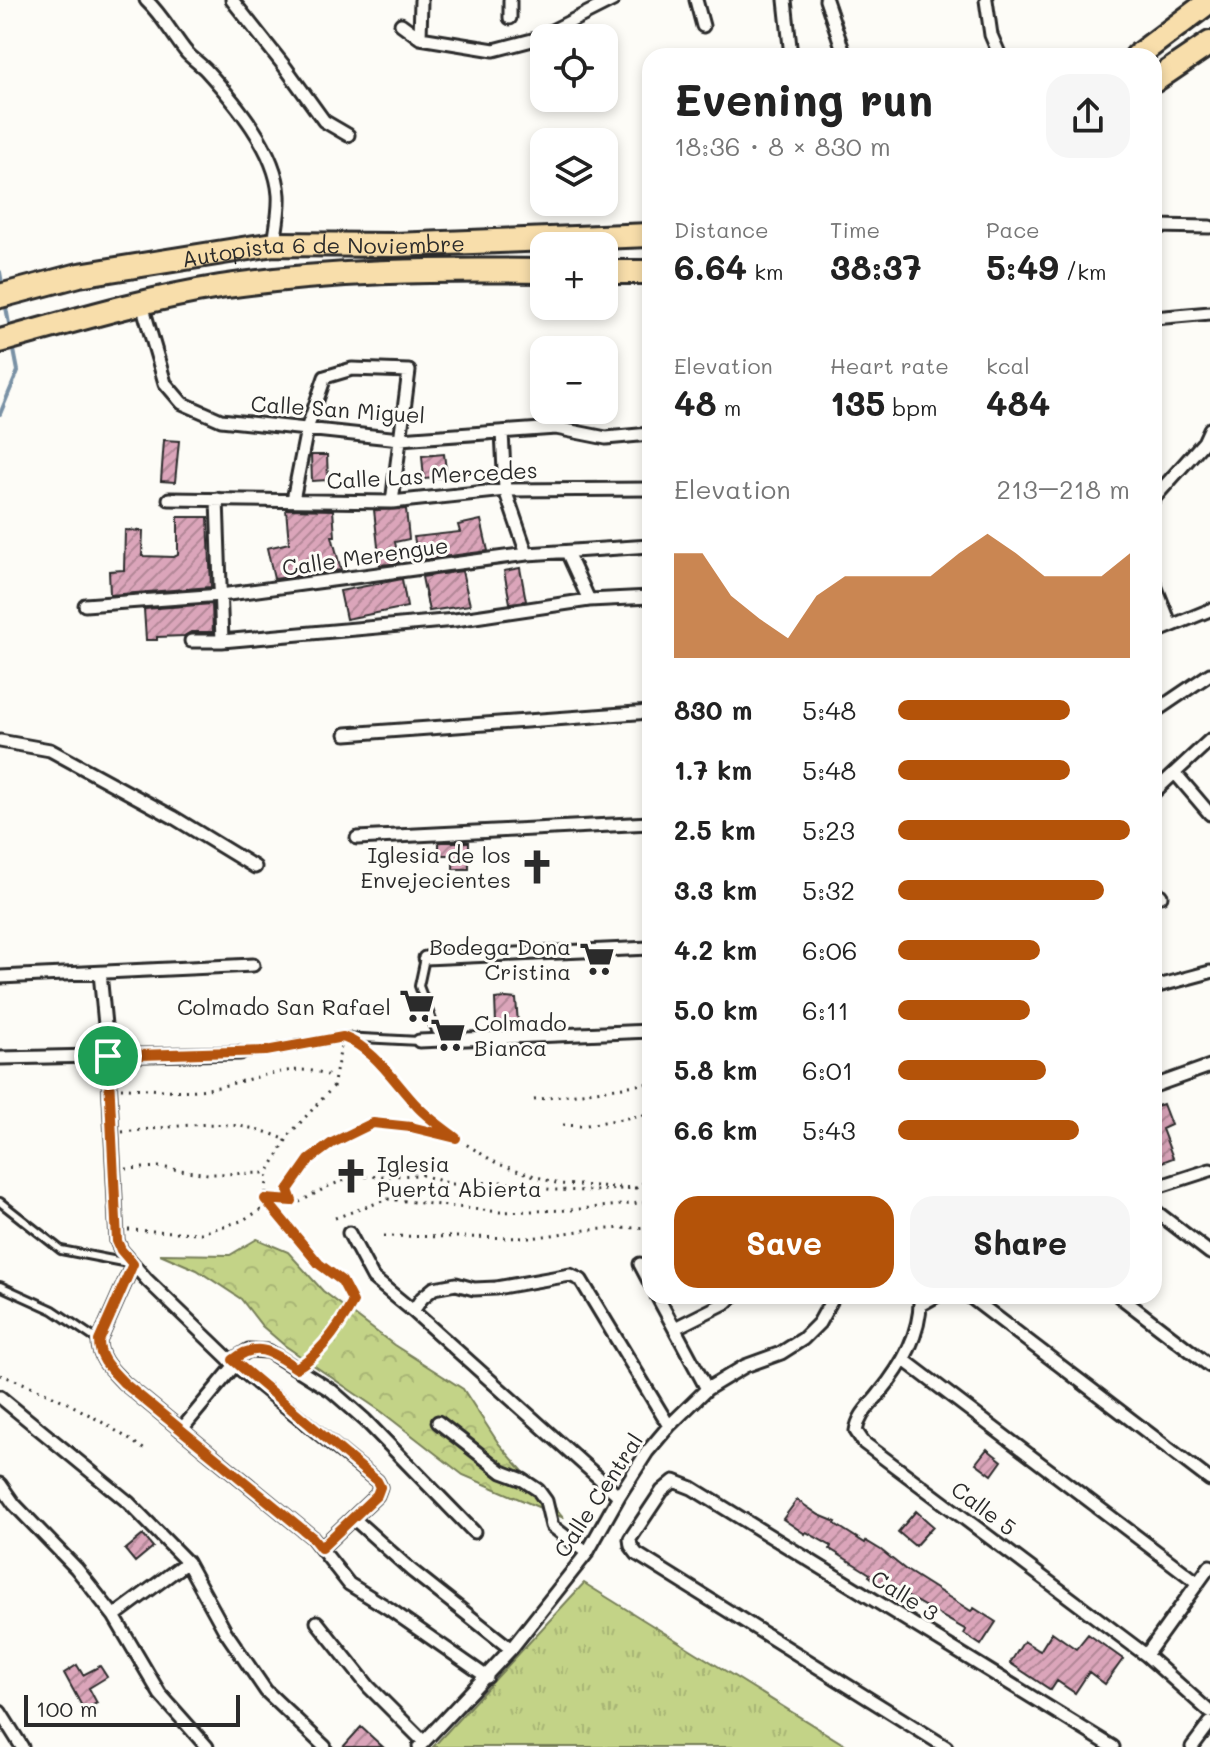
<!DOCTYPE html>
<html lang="en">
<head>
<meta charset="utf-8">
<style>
  :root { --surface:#fff; --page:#f6f6f6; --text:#222; --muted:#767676; --accent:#b45309 }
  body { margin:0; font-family:Mali,sans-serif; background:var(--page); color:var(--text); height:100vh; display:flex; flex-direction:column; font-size:30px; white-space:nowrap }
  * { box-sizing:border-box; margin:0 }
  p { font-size:26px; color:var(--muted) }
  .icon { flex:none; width:44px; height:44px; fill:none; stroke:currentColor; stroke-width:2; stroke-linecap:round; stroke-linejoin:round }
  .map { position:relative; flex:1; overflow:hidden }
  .sheet { position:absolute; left:642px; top:48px; width:520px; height:1256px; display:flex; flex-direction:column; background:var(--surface); border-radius:24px; box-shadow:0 4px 12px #0003 }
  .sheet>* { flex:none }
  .controls { position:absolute; left:530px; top:24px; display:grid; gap:16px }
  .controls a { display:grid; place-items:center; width:88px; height:88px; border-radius:16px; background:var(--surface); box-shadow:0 4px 12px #0003; font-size:40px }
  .scale { position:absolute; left:24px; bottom:20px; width:216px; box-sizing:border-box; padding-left:8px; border:4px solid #2b2b2b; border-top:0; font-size:22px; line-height:28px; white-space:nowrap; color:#2b2b2b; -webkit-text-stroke:6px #fdfcf7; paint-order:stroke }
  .pin { position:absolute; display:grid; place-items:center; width:68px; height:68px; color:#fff; margin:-34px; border:4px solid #fff; border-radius:50%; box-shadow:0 2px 8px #0007 }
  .round { display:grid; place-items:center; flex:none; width:84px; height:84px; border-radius:24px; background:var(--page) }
  .head { display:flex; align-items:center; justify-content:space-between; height:136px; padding:0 32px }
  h1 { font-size:44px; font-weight:800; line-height:60px }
  .metrics { display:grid; grid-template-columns:repeat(3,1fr); gap:12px; height:136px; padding:8px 32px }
  .metrics div { display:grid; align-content:center }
  .metrics b { font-size:34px; font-weight:800 }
  .metrics small { font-size:22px; font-weight:400 }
  .metrics p { font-size:22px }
  .chart { height:224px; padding:16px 32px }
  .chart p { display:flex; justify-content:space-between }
  .chart svg { width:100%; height:144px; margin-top:8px; fill:var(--accent); opacity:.7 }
  .primary-button { display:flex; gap:16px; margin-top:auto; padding:16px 32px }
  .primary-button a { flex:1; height:92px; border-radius:24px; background:var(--accent); color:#fff; font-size:32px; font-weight:800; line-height:92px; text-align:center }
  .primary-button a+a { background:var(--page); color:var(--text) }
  ul { padding:0 32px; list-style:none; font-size:26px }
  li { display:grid; grid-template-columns:128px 96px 1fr; align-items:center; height:60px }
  li i { height:20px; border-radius:10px; background:var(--accent) }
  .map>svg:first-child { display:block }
  .grass { fill:url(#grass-tufts); stroke:#777f59; stroke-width:2 }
  .forest { fill:url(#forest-crowns); stroke:#777f59; stroke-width:2 }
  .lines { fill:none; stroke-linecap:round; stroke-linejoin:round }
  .stream { stroke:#7991a5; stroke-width:4 }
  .building { fill:url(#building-hatch); stroke:#2b2b2b; stroke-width:2 }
  .service-casing { stroke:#2b2b2b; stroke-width:12 }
  .minor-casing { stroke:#2b2b2b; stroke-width:17 }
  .motorway-casing { stroke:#2b2b2b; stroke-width:28 }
  .path { stroke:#2b2b2b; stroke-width:3; stroke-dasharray:2 6; stroke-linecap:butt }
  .service { stroke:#fdfcf7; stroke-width:6 }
  .minor { stroke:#fdfcf7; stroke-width:11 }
  .motorway { stroke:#f8deab; stroke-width:22 }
  .route-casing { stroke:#fff; stroke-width:16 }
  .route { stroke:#b45309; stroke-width:10 }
  .labels { text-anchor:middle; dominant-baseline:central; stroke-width:6; stroke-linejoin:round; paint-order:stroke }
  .street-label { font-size:22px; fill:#2b2b2b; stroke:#fdfcf7 }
  .poi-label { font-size:22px; fill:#2b2b2b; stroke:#fdfcf7; text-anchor:end }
</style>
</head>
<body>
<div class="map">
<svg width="1210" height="1747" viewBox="0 0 1210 1747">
  <defs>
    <pattern id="grass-tufts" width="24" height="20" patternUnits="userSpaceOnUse" patternTransform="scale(2)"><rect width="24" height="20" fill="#c3d387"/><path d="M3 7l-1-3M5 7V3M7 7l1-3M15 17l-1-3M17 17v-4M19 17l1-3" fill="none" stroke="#a8b575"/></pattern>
    <pattern id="forest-crowns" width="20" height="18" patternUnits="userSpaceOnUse" patternTransform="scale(2)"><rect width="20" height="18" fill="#c3d387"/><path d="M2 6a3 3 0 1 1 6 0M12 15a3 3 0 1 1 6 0" fill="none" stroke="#a8b575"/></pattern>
    <pattern id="building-hatch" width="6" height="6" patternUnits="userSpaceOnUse" patternTransform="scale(2)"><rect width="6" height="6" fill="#dba5ba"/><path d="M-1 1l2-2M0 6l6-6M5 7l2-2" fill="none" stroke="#b28797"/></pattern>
  </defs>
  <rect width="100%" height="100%" fill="#fdfcf7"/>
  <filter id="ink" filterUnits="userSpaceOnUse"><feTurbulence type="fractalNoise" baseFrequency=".0125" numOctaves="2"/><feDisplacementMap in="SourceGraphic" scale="16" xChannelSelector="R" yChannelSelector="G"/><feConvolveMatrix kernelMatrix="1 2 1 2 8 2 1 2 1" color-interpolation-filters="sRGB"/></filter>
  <g filter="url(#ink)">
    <path class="grass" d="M584,1583L848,1747H433Z"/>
    <path class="forest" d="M257,1239L288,1252L323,1291L394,1345L463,1389L499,1444L564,1518L463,1475L382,1412L284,1345L262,1326L241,1299L197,1270L160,1254L230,1255Z"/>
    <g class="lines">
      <path class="stream" d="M0,272L3,289
        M5,302L10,329
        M0,414L18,371L13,345"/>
    </g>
    <path class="building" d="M164,440L179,441L175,482L161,481Z
      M444,454L447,477L424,479L422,456Z
      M311,455H327L328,480L312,481Z
      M286,509L333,510L335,536H332L341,570L274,579L267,548L289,543Z
      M406,509L409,539L395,542L399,563L380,565L374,510Z
      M178,517H208L211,587L110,595L109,571L124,570L125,530L143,531L142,556L174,557L178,555Z
      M481,520L488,551L419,560L414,537L460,532L458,525Z
      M520,568L526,601L510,603L504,571Z
      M462,571L470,605L429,611L422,577Z
      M402,579L407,607L346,619L340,591Z
      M212,604L213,632H191L184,636L157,637V640H146L144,609Z
      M439,842H469V869H453V855H439Z
      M506,998L516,999L518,1023L496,1024L495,999Z
      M1163,1104L1171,1125L1162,1129L1173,1158L1154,1165V1107Z
      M987,1449L1002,1461L992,1475L976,1463Z
      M797,1500L819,1515L836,1522L835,1524L865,1543L866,1541L881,1550L906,1570L971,1611L974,1608L996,1622L981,1645L964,1634L966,1630L894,1589L892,1593L869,1576L870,1574L830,1549L831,1546L806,1532L805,1534L783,1519Z
      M916,1511L933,1526L915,1546L898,1532Z
      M143,1535L153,1547L135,1562L125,1550Z
      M1052,1632L1076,1649L1088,1634L1123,1659L1105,1684L1089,1672L1075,1693L1057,1681L1051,1690L1010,1663L1024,1641L1040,1651Z
      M77,1665L83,1675L100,1666L107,1677L89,1688L97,1703L84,1710L64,1673Z
      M361,1727L383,1747H343Z"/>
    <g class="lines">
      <g class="service-casing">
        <path id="service" d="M425,958L419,986L436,1031L443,1040
          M240,1053L266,1051L343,1037L419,1041
          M0,1202L61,1250L133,1264
          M0,1286L53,1310L99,1341"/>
      </g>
      <g class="minor-casing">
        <path id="minor" d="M146,0C163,16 173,36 187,53C193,59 200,64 206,70C235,102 276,150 279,195C280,211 276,229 274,244
          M232,0L285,67L324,121L348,135
          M510,0V18
          M696,0L703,26
          M785,0L791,56
          M826,0L845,56
          M986,0L991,35L1000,56
          M401,24L420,38L494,50L536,39L613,0
          M420,38L421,0
          M1154,226L1210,227
          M142,304L165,383L182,403L221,420L400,439L556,428L606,438L650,434
          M1154,318L1210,313
          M502,432L505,490L527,554
          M1154,498L1204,442L1210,429
          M169,499L392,502L505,490L650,489
          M217,499L222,641
          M293,500L307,429L325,377L352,369L409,371L392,502
          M567,552L589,600
          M1154,583L1171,626
          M85,605L221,595L527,554L650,546
          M1154,633L1210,610
          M191,641H222L455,620L589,600L650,597
          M1154,712L1210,674
          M346,734L650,712
          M0,741L50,750L173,817L255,867
          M1175,773L1210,814
          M1154,792L1210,740
          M357,838L650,823
          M1154,889L1161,896
          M425,958L650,948
          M100,973L108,1056L117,1241L121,1250L147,1280L235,1365L377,1481L380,1487L377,1495L321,1548
          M0,977L253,965
          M1154,987L1210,972
          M419,1041L650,1031
          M0,1058L240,1053
          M1154,1086L1210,1066
          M1154,1188L1210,1170
          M1154,1210L1210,1253
          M349,1233L373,1278L413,1311L619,1496
          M133,1264L99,1341C99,1360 112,1370 124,1383L312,1537L349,1584L388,1608L487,1677
          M640,1264L650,1283
          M657,1296L707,1389
          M920,1296C922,1333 902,1366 879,1394C869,1407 859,1414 856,1431L864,1443L1146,1655L1210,1712
          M969,1296L1210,1480
          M1119,1296L1210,1366
          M920,1305L936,1296
          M413,1311L422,1298L434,1288L456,1284L474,1289L496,1288L570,1275L581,1280L669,1426
          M675,1328L727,1302L733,1296
          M233,1360L249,1350L268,1351L332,1391L365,1420L474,1532
          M904,1360L1198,1583
          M0,1397L128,1502L187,1562L225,1631L266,1691L325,1747
          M438,1422L502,1472L523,1480L538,1490L546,1501L552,1526L587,1553
          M181,1430L235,1365
          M0,1484L14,1504L76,1568L114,1616L160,1694L207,1747
          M353,1518L411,1570L511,1649
          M114,1616L187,1562
          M317,1622L369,1687L424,1742
          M1146,1655L1210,1566
          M0,1712L22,1747
          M419,1747L511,1649L587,1553L619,1496L647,1452L669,1426L707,1389L745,1366L781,1353L803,1339L819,1323L834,1296
          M946,1747L637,1554L631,1546L630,1539L662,1491L674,1481L692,1488L1113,1747
          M1192,1747L1210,1723"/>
      </g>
      <g class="motorway-casing">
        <g id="motorway">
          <path d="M1137,56L1210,1"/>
          <path d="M1154,81L1210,43"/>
          <path d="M604,272H650"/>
          <path id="s1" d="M0,296L79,275L274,244L394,245L650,235"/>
          <path d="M0,341C72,321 145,299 220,287C327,271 436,269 544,271"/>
        </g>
      </g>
      <path class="path" d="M361,1047L391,1073L418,1107L453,1136
        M121,1088C149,1088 180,1093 207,1089C244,1084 299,1057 333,1078
        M534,1100L650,1083
        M563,1125L581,1126L650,1114
        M122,1132C180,1127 232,1114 286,1140
        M126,1169L159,1167L208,1174L268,1173
        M636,1188L559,1184L498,1164L456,1138L411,1127L373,1123L332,1143L309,1160L288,1190L294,1205L329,1186L353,1177L422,1175L451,1184L500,1182L554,1190L594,1191L636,1188L650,1178
        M265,1199L319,1264L342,1281L353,1302L329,1338L308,1361
        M291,1201L265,1199L268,1173L289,1135L333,1087L341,1047
        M335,1218L388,1199L499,1212L570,1210L650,1202
        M128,1230L201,1233L241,1221L270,1205
        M384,1236L531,1238L586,1230L650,1227
        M0,1375C53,1392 100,1419 145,1450"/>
      <use href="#service" class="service"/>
      <use href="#minor" class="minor"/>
      <use href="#motorway" class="motorway"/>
    </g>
  </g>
  <g class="lines" filter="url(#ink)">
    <g class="route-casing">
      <path id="route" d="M343,1037C375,1049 394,1082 417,1106C428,1118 443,1128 456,1138L411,1127L373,1123L332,1143L309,1160L288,1190L292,1201L265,1199L319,1264L342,1281L353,1302C339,1327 321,1354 296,1368C273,1353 258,1340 233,1360L377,1481L380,1487L377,1495L321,1548L312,1537L124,1383C112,1370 99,1360 99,1341L133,1264L121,1250L117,1241L108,1056L266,1051Z"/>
    </g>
    <use href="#route" class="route"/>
  </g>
  <defs>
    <g id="church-bare" transform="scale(2.76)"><path d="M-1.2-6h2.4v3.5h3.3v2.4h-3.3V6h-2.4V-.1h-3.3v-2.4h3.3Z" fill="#2b2b2b" stroke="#fdfcf7" stroke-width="2.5" paint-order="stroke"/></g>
    <g id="supermarket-bare" transform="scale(2.76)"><path d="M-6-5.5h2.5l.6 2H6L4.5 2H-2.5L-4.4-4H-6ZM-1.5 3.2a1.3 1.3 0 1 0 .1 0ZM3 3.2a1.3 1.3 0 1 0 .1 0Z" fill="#2b2b2b" stroke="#fdfcf7" stroke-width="2.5" paint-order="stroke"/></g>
  </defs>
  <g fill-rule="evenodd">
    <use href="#church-bare" x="537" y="867"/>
    <use href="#supermarket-bare" x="597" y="959"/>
    <use href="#supermarket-bare" x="417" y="1006"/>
    <use href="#supermarket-bare" x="448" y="1035"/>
    <use href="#church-bare" x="351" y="1176"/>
  </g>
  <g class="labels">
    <g class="street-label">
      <text stroke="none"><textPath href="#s1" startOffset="328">Autopista 6 de Noviembre</textPath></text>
      <text transform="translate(338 409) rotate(4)">Calle San Miguel</text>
      <text transform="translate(432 475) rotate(-3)">Calle Las Mercedes</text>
      <text transform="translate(365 556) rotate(-8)">Calle Merengue</text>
      <text transform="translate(598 1495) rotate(-57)">Calle Central</text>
      <text transform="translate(984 1508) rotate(37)">Calle 5</text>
      <text transform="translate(905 1595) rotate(32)">Calle 3</text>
    </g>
    <g class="poi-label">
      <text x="511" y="854">Iglesia de los<tspan x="511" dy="25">Envejecientes</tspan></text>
      <text x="571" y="946">Bodega Dona<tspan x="571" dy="25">Cristina</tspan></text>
      <text x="391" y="1006">Colmado San Rafael</text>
      <text x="474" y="1022" text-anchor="start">Colmado<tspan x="474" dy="25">Bianca</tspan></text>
      <text x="377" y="1163" text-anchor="start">Iglesia<tspan x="377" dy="25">Puerta Abierta</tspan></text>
    </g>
  </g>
</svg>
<div class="controls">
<a><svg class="icon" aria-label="locate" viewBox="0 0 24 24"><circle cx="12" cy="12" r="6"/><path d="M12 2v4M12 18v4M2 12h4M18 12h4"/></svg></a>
<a><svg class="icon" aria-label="layers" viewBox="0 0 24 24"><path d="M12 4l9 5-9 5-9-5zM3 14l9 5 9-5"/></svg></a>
<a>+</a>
<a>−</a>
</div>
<div class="scale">100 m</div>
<div class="pin" style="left:108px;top:1056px;background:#1e9e55"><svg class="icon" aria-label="arrive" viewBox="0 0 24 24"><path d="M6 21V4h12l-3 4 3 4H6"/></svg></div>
<section class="sheet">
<div class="head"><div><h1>Evening run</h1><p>18:36 · 8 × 830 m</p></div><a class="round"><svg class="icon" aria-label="share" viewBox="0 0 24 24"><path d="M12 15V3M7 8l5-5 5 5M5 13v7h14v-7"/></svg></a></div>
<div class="metrics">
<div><p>Distance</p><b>6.64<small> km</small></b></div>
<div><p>Time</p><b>38:37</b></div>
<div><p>Pace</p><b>5:49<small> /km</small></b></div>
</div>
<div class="metrics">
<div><p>Elevation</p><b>48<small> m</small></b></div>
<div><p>Heart rate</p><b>135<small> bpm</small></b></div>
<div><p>kcal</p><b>484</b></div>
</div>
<div class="chart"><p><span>Elevation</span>213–218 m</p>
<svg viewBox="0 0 160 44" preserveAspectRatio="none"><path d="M0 44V12L10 12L20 25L30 32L40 38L50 25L60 19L70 19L80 19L90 19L100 12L110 6L120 12L130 19L140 19L150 19L160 12V44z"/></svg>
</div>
<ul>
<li><b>830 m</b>5:48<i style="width:74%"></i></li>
<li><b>1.7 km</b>5:48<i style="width:74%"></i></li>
<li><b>2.5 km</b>5:23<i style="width:100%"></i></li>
<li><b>3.3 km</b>5:32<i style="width:89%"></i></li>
<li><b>4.2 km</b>6:06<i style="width:61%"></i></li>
<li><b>5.0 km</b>6:11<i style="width:57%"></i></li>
<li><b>5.8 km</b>6:01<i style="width:64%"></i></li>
<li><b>6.6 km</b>5:43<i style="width:78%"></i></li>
</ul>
<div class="primary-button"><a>Save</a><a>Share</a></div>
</section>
</div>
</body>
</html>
